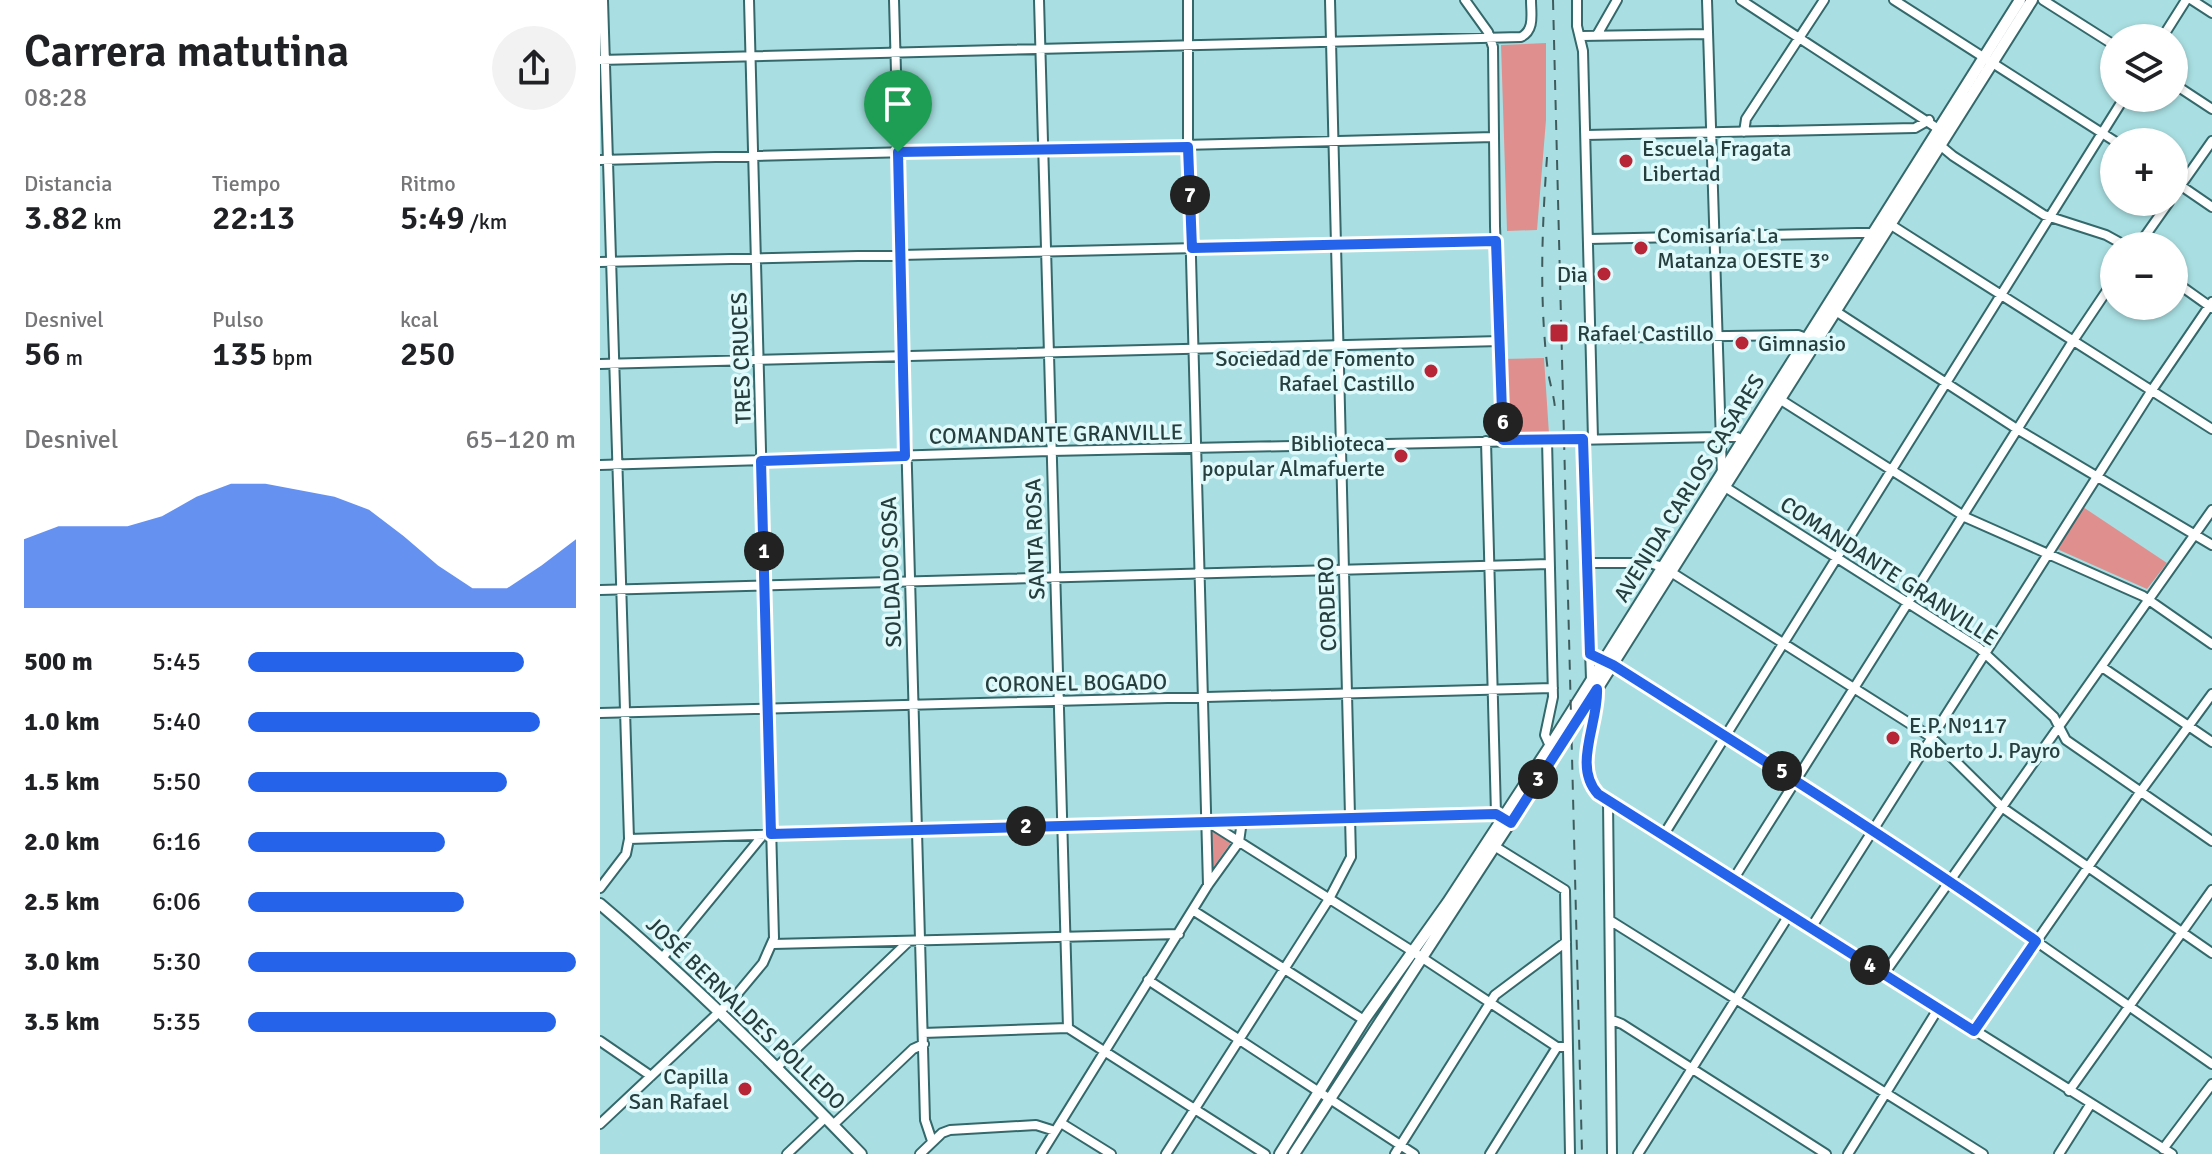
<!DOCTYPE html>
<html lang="es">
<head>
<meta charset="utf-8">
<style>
  :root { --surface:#fff; --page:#f2f2f2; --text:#202124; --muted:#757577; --accent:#2563eb }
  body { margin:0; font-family:Signika,sans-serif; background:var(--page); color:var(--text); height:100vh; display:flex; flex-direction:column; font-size:30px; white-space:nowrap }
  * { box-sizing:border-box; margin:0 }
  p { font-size:26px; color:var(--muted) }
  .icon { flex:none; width:44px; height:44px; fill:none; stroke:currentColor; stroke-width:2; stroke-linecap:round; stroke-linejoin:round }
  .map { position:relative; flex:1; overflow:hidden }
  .sheet { display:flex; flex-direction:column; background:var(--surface); width:600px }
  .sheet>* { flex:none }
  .controls { position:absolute; left:1500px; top:24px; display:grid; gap:16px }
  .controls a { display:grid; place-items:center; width:88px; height:88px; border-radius:50%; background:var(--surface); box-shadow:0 2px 6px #0004; font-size:40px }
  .pin { position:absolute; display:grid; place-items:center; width:68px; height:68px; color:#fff; margin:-82px -34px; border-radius:50% 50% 50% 0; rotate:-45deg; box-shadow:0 0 8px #0007 }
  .pin .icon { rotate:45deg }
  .km { position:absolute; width:40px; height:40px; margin:-20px; border-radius:50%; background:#222; color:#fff; font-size:22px; line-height:40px; text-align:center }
  .round { display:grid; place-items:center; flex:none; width:84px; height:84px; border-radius:42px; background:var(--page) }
  .overview { display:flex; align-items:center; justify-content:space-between; height:136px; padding:0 24px }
  h1 { font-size:44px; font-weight:600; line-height:60px }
  .figures { display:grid; grid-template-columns:repeat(3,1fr); gap:12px; height:136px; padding:8px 24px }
  .figures div { display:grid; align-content:center }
  .figures b { font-size:34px; font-weight:600 }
  .figures small { font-size:22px; font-weight:400 }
  .figures p { font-size:22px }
  .chart { height:224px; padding:16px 24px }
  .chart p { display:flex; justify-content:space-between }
  .chart svg { width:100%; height:144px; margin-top:8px; fill:var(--accent); opacity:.7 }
  ul { padding:0 24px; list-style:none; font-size:26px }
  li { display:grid; grid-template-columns:128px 96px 1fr; align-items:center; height:60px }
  li i { height:20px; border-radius:10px; background:var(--accent) }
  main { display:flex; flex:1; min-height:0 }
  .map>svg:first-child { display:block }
  .green { fill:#df908e }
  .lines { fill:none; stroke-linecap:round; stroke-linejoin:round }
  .minor-casing { stroke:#34686b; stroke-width:12 }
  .major-casing { stroke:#34686b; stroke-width:14 }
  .minor { stroke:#fff; stroke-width:8 }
  .major { stroke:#fff; stroke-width:10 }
  .rail { stroke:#3f5b5d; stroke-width:2; stroke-dasharray:10 10; stroke-linecap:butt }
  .route-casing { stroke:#fff; stroke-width:16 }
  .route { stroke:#2563eb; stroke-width:10 }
  .poi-dot { fill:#b72637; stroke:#e0fafc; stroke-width:3 }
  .labels { text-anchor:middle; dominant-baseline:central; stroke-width:7; stroke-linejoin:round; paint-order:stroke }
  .poi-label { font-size:22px; fill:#273e3f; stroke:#e0fafc; text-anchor:start }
  .street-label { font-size:22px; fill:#273e3f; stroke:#e0fafc }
</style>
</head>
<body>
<main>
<section class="sheet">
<div class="overview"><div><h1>Carrera matutina</h1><p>08:28</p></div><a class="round"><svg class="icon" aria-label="share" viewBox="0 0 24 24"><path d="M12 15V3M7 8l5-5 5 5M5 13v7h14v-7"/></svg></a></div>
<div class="figures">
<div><p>Distancia</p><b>3.82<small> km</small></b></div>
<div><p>Tiempo</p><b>22:13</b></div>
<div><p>Ritmo</p><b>5:49<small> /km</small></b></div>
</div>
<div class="figures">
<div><p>Desnivel</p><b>56<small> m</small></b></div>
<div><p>Pulso</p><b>135<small> bpm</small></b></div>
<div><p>kcal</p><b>250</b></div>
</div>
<div class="chart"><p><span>Desnivel</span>65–120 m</p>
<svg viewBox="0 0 160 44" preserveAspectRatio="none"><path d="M0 44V23L10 19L20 19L30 19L40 16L50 10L60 6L70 6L80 8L90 10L100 14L110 22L120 31L130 38L140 38L150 31L160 23V44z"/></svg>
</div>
<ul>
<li><b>500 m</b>5:45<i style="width:84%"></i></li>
<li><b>1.0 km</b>5:40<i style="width:89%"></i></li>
<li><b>1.5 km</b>5:50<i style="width:79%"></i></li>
<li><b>2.0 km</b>6:16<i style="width:60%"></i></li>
<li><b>2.5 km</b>6:06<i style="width:66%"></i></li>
<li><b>3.0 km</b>5:30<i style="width:100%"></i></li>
<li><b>3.5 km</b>5:35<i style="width:94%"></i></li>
</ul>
</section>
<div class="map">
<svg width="1612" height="1154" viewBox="0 0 1612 1154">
  <rect width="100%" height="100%" fill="#a9dfe2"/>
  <path class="green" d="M946,43V120L937,230L907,231L901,45Z
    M944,358L949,434L905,435L902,359Z
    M1483,507L1567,563L1547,589L1457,549Z
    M610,829L632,841L612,869Z"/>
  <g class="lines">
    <g class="minor-casing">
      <path id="minor" d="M294,0L325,1120L332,1141
        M439,0L468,1028
        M588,0V147L608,885
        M865,0L888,32L893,47L895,226L903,440
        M977,0V26L983,51L993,439
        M1107,0L1122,475
        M1141,0L1340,130
        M1294,0L1516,142
        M1443,0L1514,45
        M1592,0L1612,13
        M997,35L1017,0
        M981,36L1108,34
        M1562,38L1586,0
        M0,60L921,37C935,30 931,14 931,0
        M1574,84L1612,109
        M1144,132L1146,119L1224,0
        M986,135L1315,128L1329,120
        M1341,143V146L1353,156L1444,215L1506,235L1526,246
        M0,160L894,137
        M1574,181L1612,207
        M1574,195L1612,141
        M1288,223L1612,429
        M989,239L1258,233H1271L1275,236
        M1538,246L1569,202
        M0,262L896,241
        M1574,281L1612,308
        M1237,312L1417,429L1612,545
        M991,338L1198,335L1209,339
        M0,364L900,341
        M1181,400L1367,518L1543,596L1612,644
        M983,439L991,679
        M947,440L953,697L945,735L950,746
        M886,441L896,814
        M0,465L451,451L1119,437H1137L1148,443
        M1125,487L1379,648L1454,717L1466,740L1612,841
        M987,563H1049L1063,567L1331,737L1403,808L1612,953
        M0,590L949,564
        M990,654L1013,665L1351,882L1612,1064
        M1502,667L1612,742
        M997,689C1000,723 972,765 998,794L1572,1154
        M0,713L953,688
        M1008,801L1012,1154
        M608,822L812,951L957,1047H967
        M1063,836L1524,98
        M29,839L463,825L896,814L907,820
        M891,844L965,890L970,1154
        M1133,880L1473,341L1514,280
        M0,888L26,854L29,839L3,0
        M594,911L764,1020
        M1011,921L1383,1154
        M1211,928L1552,390L1612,302
        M173,944L579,934
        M63,957L163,835
        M1284,974L1612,510
        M548,980L814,1154
        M1012,1020L1022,1024L1226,1154
        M1374,1031L1541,791L1612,694
        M323,1033L468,1028L665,1154
        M0,1041L51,1076
        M176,1068L309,941
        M1469,1091L1612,890
        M461,1123L511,1154
        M0,1124L133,999L163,963L174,938L149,0
        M233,1125L313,1049L324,1044
        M1563,1149L1612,1084
        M187,1154L226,1117
        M320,1154L342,1133L350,1130L436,1125L455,1131
        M441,1154L608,885L639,842L642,821
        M566,1154L729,899L751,857L730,0
        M795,1154L895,995L966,942
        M890,1154L957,1047
        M1038,1154L1189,915
        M1248,1154L1338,1009
        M1459,1154L1490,1105"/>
    </g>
    <g class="major-casing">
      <path id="major" d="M0,904C92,982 177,1067 261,1154
        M680,1154L764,1020L848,902L950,746L1420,0
        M694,1154L997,689L1432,0"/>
    </g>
    <use href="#minor" class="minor"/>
    <use href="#major" class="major"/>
    <path class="rail" d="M953,0L982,1154
      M947,157C942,227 939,301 948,372C950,384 954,396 955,408"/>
  </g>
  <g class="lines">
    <g class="route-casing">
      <path id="route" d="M588,147L592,248L896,241L903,440L983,439L990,654L1013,665C1155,755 1298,844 1436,941L1374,1031L998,794C972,766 999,722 997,689L911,823L896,814L171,834L161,461L305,456L298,152Z"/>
    </g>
    <use href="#route" class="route"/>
  </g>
  <g class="poi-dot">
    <circle cx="1026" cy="161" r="8"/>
    <circle cx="1041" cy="248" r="8"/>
    <circle cx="1004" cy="274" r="8"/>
    <rect x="949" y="323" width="20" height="20" rx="4"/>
    <circle cx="1142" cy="343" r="8"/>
    <circle cx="831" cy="371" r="8"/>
    <circle cx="801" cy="456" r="8"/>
    <circle cx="1293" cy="738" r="8"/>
    <circle cx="145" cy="1089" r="8"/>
  </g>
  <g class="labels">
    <g class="poi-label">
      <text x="1042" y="148">Escuela Fragata<tspan x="1042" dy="25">Libertad</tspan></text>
      <text x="1057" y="235">Comisaría La<tspan x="1057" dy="25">Matanza OESTE 3°</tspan></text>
      <text x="988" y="274" text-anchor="end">Dia</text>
      <text x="977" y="333">Rafael Castillo</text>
      <text x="1158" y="343">Gimnasio</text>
      <text x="815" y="358" text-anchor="end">Sociedad de Fomento<tspan x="815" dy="25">Rafael Castillo</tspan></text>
      <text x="785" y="443" text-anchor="end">Biblioteca<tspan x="785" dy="25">popular Almafuerte</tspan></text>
      <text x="1309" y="725">E.P. Nº117<tspan x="1309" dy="25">Roberto J. Payro</tspan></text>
      <text x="129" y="1076" text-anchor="end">Capilla<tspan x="129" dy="25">San Rafael</tspan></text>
    </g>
    <g class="street-label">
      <text transform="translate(141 358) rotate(-92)">TRES CRUCES</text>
      <text transform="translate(456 434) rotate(-1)">COMANDANTE GRANVILLE</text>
      <text transform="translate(1089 488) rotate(-58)">AVENIDA CARLOS CASARES</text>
      <text transform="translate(435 539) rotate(-92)">SANTA ROSA</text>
      <text transform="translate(1289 571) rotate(33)">COMANDANTE GRANVILLE</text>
      <text transform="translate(291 572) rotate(-92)">SOLDADO SOSA</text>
      <text transform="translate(727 604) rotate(-92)">CORDERO</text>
      <text transform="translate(476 683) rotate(-1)">CORONEL BOGADO</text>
      <text transform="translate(146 1013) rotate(44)">JOSÉ BERNALDES POLLEDO</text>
    </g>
  </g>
</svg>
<div class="controls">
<a><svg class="icon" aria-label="layers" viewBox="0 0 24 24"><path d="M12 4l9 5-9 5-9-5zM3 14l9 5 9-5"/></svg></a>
<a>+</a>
<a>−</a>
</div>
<div class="pin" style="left:298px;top:152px;background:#1e9e55"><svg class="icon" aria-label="arrive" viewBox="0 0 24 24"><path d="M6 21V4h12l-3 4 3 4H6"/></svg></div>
<b class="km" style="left:164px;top:551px">1</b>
<b class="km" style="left:426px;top:826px">2</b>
<b class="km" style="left:938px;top:779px">3</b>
<b class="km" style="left:1270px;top:965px">4</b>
<b class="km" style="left:1182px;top:771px">5</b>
<b class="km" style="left:903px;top:422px">6</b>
<b class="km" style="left:590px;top:195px">7</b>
</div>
</main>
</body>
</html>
